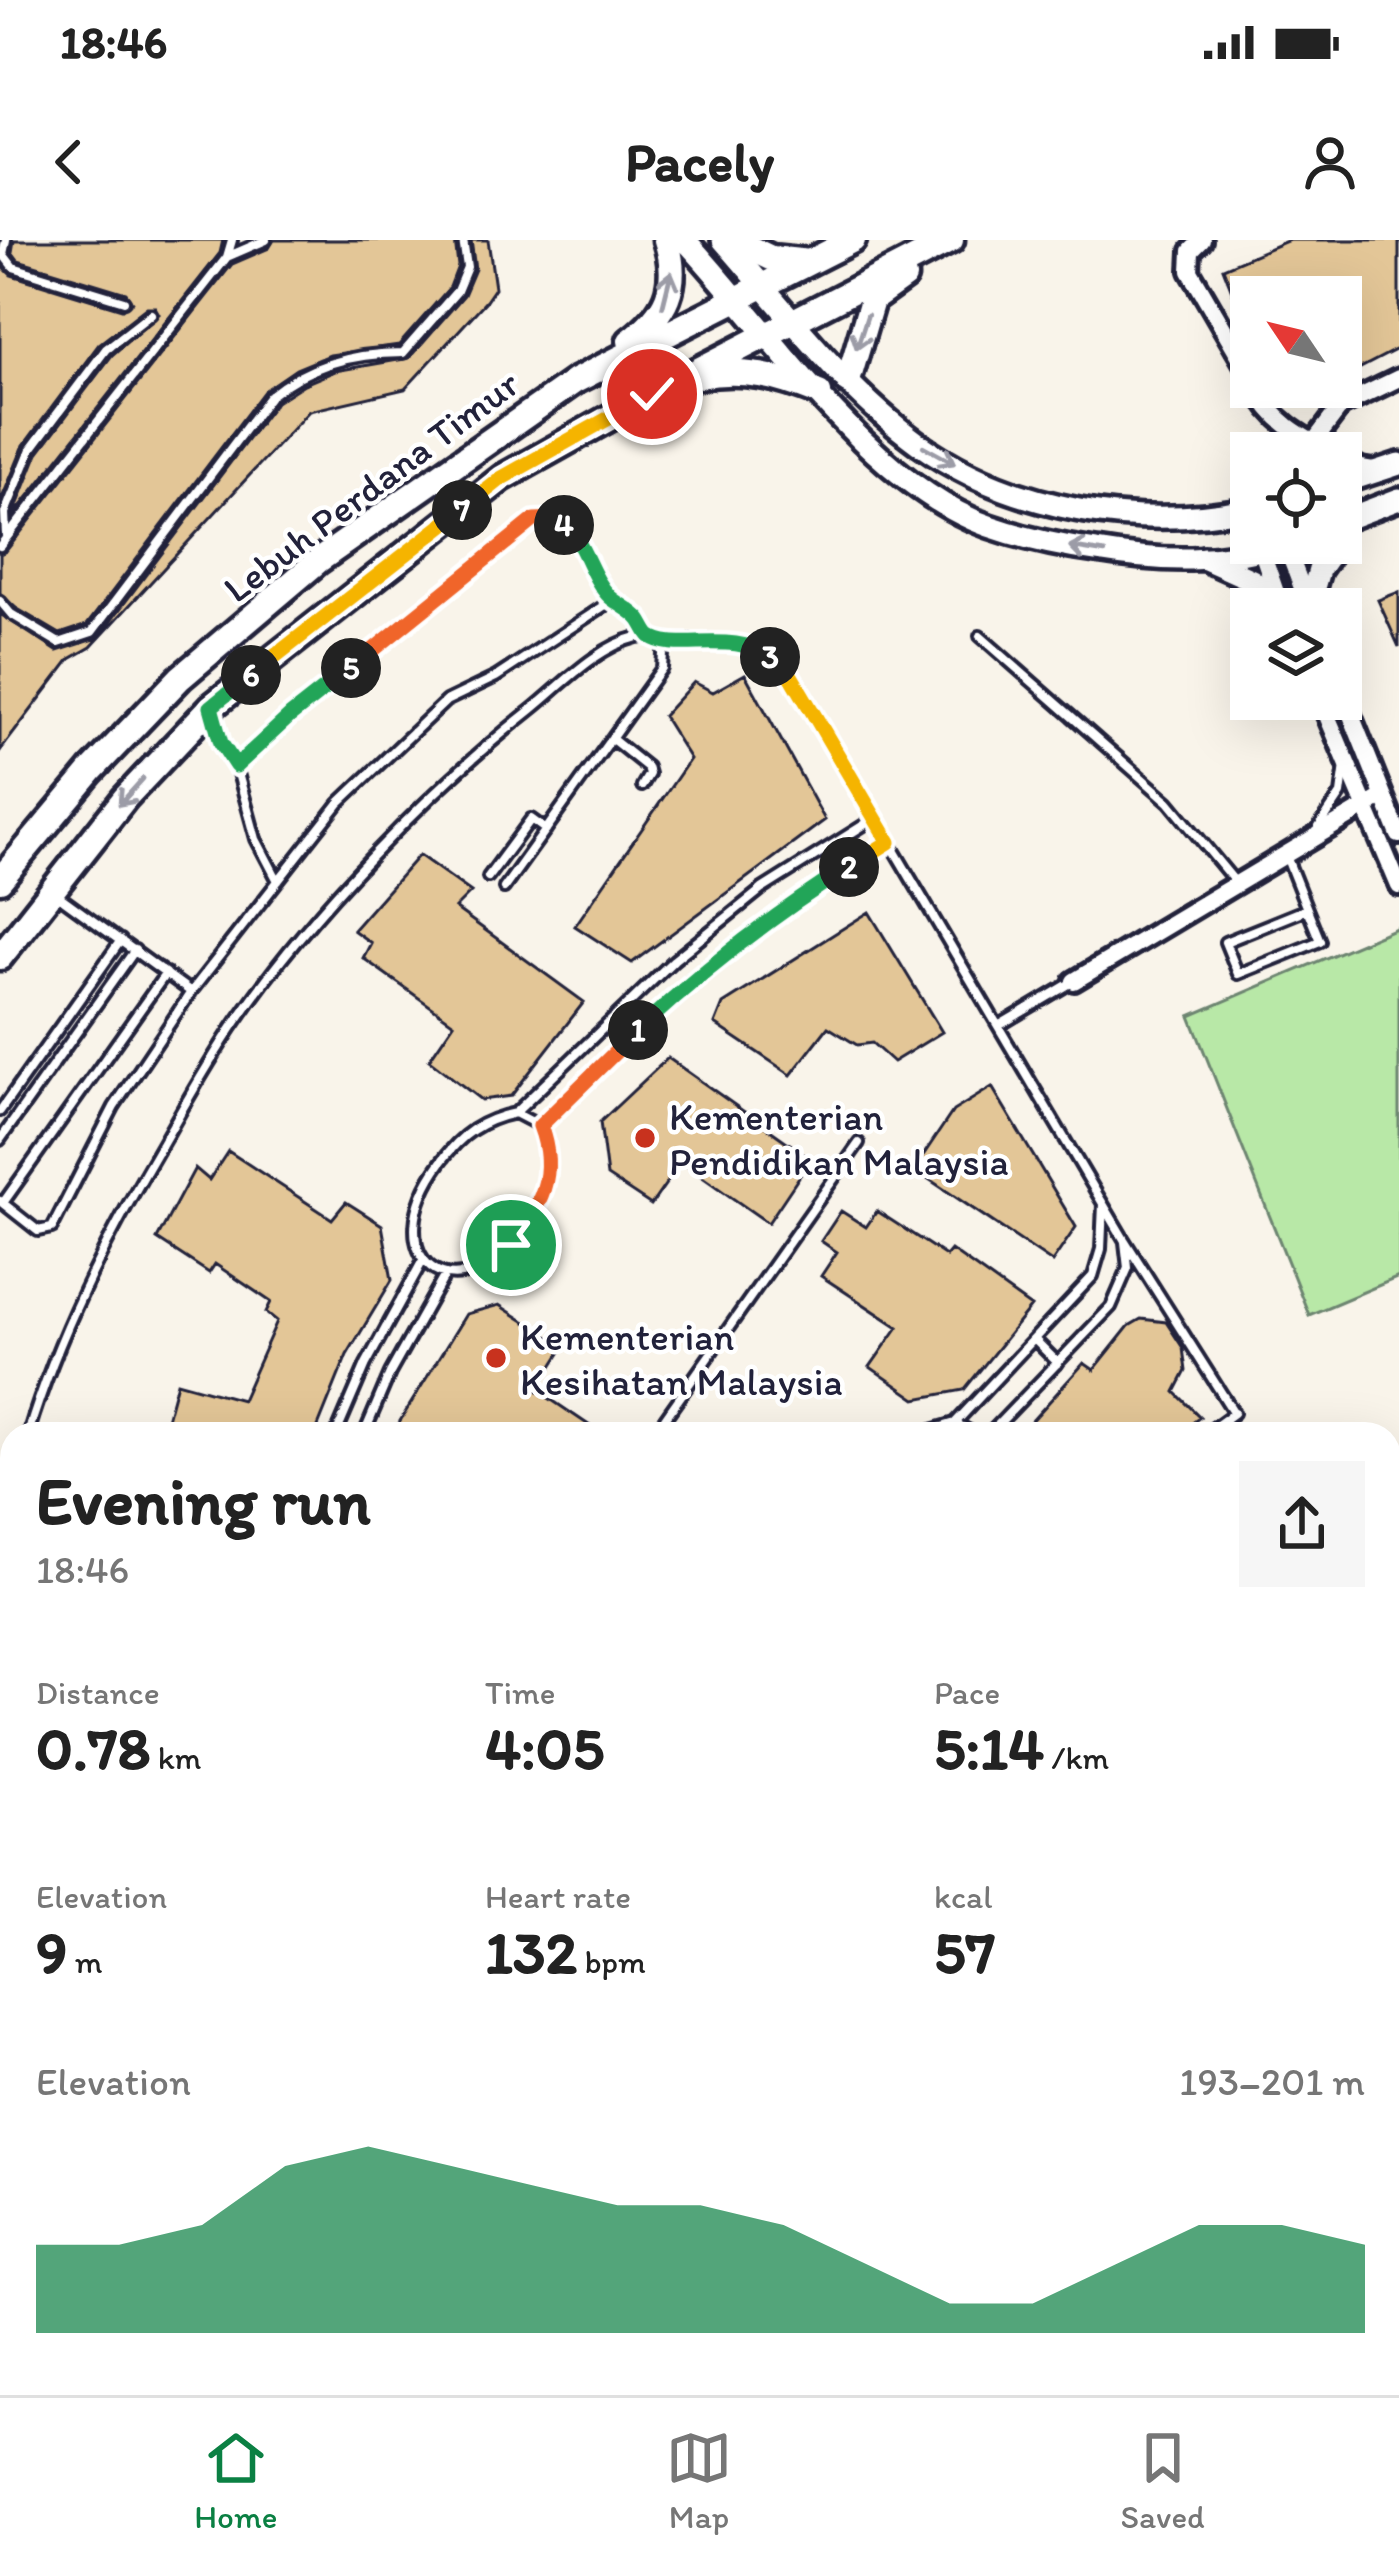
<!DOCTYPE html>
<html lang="en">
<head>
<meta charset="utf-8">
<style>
  :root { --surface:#fff; --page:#f6f6f6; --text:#222; --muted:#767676; --line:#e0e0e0; --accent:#0b8043 }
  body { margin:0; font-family:Itim,sans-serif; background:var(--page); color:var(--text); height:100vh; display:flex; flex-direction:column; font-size:45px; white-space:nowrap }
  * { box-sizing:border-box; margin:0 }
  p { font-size:39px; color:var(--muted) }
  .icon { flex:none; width:66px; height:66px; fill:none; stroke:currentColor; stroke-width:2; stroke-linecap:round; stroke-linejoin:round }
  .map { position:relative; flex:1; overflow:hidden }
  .drawer { position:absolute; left:0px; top:1182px; width:1401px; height:975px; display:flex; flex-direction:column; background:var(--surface); border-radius:36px 36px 0 0; box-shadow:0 12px 48px #0002 }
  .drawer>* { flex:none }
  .needle { width:78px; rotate:305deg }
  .buttons { position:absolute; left:1230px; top:36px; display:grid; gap:24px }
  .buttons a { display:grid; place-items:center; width:132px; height:132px; border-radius:0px; background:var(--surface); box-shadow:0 12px 48px #0002; font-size:60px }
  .pin { position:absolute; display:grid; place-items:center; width:102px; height:102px; color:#fff; margin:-51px; border:6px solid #fff; border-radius:50%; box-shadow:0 3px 12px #0007 }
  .km { position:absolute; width:60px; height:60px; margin:-30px; border-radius:50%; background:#222; color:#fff; font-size:33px; line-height:60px; text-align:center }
  .round { display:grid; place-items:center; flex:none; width:126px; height:126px; border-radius:0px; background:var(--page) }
  .headline { display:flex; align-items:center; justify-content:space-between; height:204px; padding:0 36px }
  h1 { font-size:66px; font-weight:700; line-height:90px }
  .metrics { display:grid; grid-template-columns:repeat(3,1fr); gap:18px; height:204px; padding:12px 36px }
  .metrics div { display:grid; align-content:center }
  .metrics b { font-size:60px; font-weight:700 }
  .metrics small { font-size:33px; font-weight:400 }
  .metrics p { font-size:33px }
  .chart { height:336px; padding:24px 36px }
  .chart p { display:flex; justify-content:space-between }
  .chart svg { width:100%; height:216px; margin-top:12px; fill:var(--accent); opacity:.7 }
  .status { display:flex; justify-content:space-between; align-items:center; height:84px; padding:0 60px; background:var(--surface); direction:ltr }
  .status svg { height:33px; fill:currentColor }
  header { display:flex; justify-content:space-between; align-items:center; height:156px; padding:0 36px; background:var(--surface); font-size:54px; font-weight:700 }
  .tab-bar { display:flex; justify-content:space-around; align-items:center; height:168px; border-top:3px solid var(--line); background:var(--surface); font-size:33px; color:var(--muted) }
  .tab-bar a { display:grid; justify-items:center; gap:6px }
  .tab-bar .on { color:var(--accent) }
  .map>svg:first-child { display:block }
  .green { fill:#b8e8a7; stroke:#6d8571; stroke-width:3 }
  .building { fill:#e3c697; stroke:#22223b; stroke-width:3 }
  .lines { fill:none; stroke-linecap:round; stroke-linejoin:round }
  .service-casing { stroke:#22223b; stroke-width:16 }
  .minor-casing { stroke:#22223b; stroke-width:26 }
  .tertiary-casing { stroke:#22223b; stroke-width:30 }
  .secondary-casing { stroke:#22223b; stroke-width:33 }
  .primary-casing { stroke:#22223b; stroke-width:36 }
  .service { stroke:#fff; stroke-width:8 }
  .minor { stroke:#fff; stroke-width:16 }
  .tertiary { stroke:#fff; stroke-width:21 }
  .secondary { stroke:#fff; stroke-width:24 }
  .primary { stroke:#fff; stroke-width:27 }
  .oneway { stroke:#9c9ca7 }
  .split-1-casing { stroke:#fff; stroke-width:24 }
  .split-2-casing { stroke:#fff; stroke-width:24 }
  .split-3-casing { stroke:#fff; stroke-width:24 }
  .split-4-casing { stroke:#fff; stroke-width:24 }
  .split-5-casing { stroke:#fff; stroke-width:24 }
  .split-6-casing { stroke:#fff; stroke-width:24 }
  .split-7-casing { stroke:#fff; stroke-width:24 }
  .split-8-casing { stroke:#fff; stroke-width:24 }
  .split-1 { stroke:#f0652b; stroke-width:15 }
  .split-2 { stroke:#22a559; stroke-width:15 }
  .split-3 { stroke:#f5b400; stroke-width:15 }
  .split-4 { stroke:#22a559; stroke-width:15 }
  .split-5 { stroke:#f0652b; stroke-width:15 }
  .split-6 { stroke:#22a559; stroke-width:15 }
  .split-7 { stroke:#f5b400; stroke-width:15 }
  .split-8 { stroke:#f5b400; stroke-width:15 }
  .poi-dot { fill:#c8321e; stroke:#fff; stroke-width:4.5 }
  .labels { text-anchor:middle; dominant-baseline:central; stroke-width:9; stroke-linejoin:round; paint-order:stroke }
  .street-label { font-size:39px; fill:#22223b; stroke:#fff }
  .poi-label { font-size:39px; fill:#22223b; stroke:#fff; text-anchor:start }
</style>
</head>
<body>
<div class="status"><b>18:46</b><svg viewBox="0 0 49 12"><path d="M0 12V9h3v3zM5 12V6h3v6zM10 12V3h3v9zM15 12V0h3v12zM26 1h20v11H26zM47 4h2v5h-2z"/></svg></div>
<header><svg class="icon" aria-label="back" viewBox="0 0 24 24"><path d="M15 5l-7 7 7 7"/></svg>Pacely<svg class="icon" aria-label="person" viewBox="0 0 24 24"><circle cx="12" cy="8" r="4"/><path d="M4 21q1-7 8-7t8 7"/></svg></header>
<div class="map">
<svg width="1399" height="2155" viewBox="0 0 1399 2155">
  <rect width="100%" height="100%" fill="#f9f4ea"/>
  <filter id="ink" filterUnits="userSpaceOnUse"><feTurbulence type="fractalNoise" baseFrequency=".00833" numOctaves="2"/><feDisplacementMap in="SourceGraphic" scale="24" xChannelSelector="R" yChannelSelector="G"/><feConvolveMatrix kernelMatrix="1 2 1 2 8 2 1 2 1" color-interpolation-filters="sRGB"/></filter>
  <g filter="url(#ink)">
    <path class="green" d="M1396,688L1399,696V1037L1309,1075L1190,776Z
      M1399,1390V1915L1389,1904V1393Z
      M0,1813L12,1837V2145H140L143,2155H0Z"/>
    <path class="building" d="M14,0H223L220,13L13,276L38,213L112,115L159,74L155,67H147L99,104L24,205L0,263V24L11,35L122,69L132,62L126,53L18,20L12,12Z
      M274,0H455L458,26L450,47L399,105L330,115L296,129L264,151L87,385L60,394L16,368L0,353V314L6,311L232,24L269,8Z
      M471,0H488L495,48L486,61L405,149L309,171L91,407L70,419L0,511V374L57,411L98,398L276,162L304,144L335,131L409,118L464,55L475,29Z
      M1289,0H1399V108L1341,138V57H1251L1250,97L1223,28Z
      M1399,352V407L1378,360Z
      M745,434L825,580L632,723L575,686L690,519L663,476L694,442L713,452Z
      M419,615L471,652L455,668L584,762L511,856L481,860L429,820L454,783L363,718L371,703L353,690Z
      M869,672L942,792L893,822L872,803L857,805L828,787L791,835L715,784L723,764Z
      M668,818L811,919L768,983L681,922L651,965L607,936L600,882Z
      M992,847L1076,987L1052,1022L914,929L953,871Z
      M228,911L332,979L346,962L382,985L392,1040L347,1115L315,1194H163L177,1142L242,1160L277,1081L266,1072L271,1062L215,1024L209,1033L157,999L195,928L209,940Z
      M841,971L866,987L877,971L946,1016L951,1010L1031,1067L964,1150L916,1159L870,1127L898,1087L821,1036L837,1012L821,1001Z
      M499,1065L564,1107L537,1150L602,1194H396L400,1181L466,1074Z
      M1141,1079L1166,1082L1183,1108L1186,1131L1175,1152L1200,1177L1179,1194H1020L1084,1123L1094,1130L1129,1086Z"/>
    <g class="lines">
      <g class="service-casing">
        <path id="service" d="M6,0L3,14L13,27L124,61
          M229,16L266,0
          M6,296L5,273L31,209L106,109L151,74
          M0,306L227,17L232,0
          M608,355L639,377L649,395
          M0,361L11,374L59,403L92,392L270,156C308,125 354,113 403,113L457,51L467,27L463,0
          M980,396L1169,562L1236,643
          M612,499L647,527L649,534L642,546
          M236,526L256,599L278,641
          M1319,587L1341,554L1345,525
          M1286,616L1307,669L1225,702L1238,734L1320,701L1307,669
          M488,637L531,579L546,590
          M504,648L662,428L664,400
          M56,654L191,752
          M1000,785L1074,741
          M0,871L121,700
          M515,873L674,720L762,649L875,578
          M515,873L540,886C556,927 547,954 523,988C455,1084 372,1017 441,922C461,894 482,880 515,873Z
          M540,886L691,741L780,671L889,601
          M0,900L135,710
          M0,961L38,991L52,988L114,867L191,752L339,563L446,461L496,437L604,366L608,355L574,293L558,279L534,280L290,476L236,526L221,503L213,474
          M3,963L166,733
          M1035,1100L1058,1123
          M955,1183L1093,1036L1101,1009L1103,964
          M28,1194C58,1095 105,1002 157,913C183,868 208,822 237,780C310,673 430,549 532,469C563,444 597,407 637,397C650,394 659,400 672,401C729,402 744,397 790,434L1125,1001L1234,1173L1205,1194
          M336,1194L366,1124L422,1022
          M364,1194L390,1133L445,1035
          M654,1194L859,903
          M919,1194L955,1183L975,1194
          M989,1194L1111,1067L1128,1028L1125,1002
          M0,1644L12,1651
          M1389,2105L1399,2123
          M342,2145L346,2155
          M770,2145L773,2155
          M1263,2145L1266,2155
          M1307,2145L1309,2155
          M1363,2145L1368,2155
          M534,2155L566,2145
          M605,2155L635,2145"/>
      </g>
      <g class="minor-casing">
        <path id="minor" d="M1202,0L1191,11L1190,31L1251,136
          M1256,147C1272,181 1300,196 1332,213
          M1313,203L1341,166L1399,138
          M1341,218L1361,228L1379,231
          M1259,303L1280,364
          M1285,303L1310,369
          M1341,450L1399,595
          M1320,459L1399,646
          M1074,741L1382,557"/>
      </g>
      <g class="tertiary-casing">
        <path id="tertiary" d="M685,0C769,90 871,245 989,286C1023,298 1060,306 1096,311C1162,322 1220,324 1286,303
          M723,0C784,69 844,150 919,204C1013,271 1139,291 1251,268
          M1341,243L1399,224
          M1341,281L1399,259
          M1203,318L1252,340L1279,363
          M1309,365L1319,330L1338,303"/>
      </g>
      <g class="secondary-casing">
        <path id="secondary" d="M733,0L771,18L810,22
          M630,101C666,74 681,46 666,0
          M699,136C742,127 780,137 819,153
          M848,141L872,60L904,37
          M0,640L91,531L180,438L318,321L575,141L853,0
          M0,717L125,558L211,467L502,238L652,154L951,0"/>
      </g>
      <g class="primary-casing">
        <path id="primary" d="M0,1738L12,1758
          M184,2145L188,2155"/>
      </g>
      <use href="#service" class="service"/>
      <use href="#minor" class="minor"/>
      <use href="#tertiary" class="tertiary"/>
      <use href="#secondary" class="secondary"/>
      <use href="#primary" class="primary"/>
    </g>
    <defs><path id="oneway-shaft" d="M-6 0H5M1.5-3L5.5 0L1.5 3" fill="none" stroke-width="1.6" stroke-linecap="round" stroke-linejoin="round" transform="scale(3)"/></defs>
    <g class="oneway">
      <use href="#oneway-shaft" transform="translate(667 49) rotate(-76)"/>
      <use href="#oneway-shaft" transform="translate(862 92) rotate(108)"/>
      <use href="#oneway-shaft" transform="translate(939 215) rotate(29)"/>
      <use href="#oneway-shaft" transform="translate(1087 310) rotate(-171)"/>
      <use href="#oneway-shaft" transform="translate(131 552) rotate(132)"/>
    </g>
  </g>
  <g class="lines" filter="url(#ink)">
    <g class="split-1-casing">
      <path id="split-1" d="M511,1005C540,965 559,936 540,886L638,790"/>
    </g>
    <g class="split-2-casing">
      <path id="split-2" d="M638,790C704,729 773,675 849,627"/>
    </g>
    <g class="split-3-casing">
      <path id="split-3" d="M770,417L790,434L889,602L849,627"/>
    </g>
    <g class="split-4-casing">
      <path id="split-4" d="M564,285C586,304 590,337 610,357C619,365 632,370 640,380C643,384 646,392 650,396C674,414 734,389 770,417"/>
    </g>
    <g class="split-5-casing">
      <path id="split-5" d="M351,428L534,280L559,279L564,285"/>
    </g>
    <g class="split-6-casing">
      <path id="split-6" d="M251,435L211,467L221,503L236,526L290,476L351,428"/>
    </g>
    <g class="split-7-casing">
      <path id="split-7" d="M251,435L462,270"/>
    </g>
    <g class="split-8-casing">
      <path id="split-8" d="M462,270L502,238L652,154"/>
    </g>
    <use href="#split-1" class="split-1"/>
    <use href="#split-2" class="split-2"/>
    <use href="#split-3" class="split-3"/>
    <use href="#split-4" class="split-4"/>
    <use href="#split-5" class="split-5"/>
    <use href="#split-6" class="split-6"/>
    <use href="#split-7" class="split-7"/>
    <use href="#split-8" class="split-8"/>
  </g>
  <g class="poi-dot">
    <circle cx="645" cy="898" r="12"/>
    <circle cx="496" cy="1118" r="12"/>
  </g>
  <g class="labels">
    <g class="street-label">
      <text transform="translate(371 246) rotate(-37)">Lebuh Perdana Timur</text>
    </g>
    <g class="poi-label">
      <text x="669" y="876">Kementerian<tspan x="669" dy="45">Pendidikan Malaysia</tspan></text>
      <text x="520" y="1096">Kementerian<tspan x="520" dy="45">Kesihatan Malaysia</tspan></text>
    </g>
  </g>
</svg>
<div class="buttons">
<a><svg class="needle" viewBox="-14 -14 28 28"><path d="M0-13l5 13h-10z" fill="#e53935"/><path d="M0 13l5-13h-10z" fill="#767676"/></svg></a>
<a><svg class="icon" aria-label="locate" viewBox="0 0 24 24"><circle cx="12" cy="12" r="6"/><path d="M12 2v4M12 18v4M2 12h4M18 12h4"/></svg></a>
<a><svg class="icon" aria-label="layers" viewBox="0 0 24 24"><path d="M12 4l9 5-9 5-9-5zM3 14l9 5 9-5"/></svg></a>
</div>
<div class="pin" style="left:511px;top:1005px;background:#1e9e55"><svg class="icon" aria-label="arrive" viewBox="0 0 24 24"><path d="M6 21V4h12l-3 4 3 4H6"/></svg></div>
<div class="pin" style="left:652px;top:154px;background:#d93025"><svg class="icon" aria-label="check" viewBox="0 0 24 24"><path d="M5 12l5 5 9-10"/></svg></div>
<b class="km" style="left:638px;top:790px">1</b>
<b class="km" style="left:849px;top:627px">2</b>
<b class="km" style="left:770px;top:417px">3</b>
<b class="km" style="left:564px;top:285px">4</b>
<b class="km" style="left:351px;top:428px">5</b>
<b class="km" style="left:251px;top:435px">6</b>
<b class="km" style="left:462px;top:270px">7</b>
<section class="drawer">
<div class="headline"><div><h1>Evening run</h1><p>18:46</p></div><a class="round"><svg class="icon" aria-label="share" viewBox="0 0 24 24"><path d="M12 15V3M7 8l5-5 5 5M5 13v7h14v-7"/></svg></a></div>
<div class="metrics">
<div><p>Distance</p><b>0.78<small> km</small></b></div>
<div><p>Time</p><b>4:05</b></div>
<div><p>Pace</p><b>5:14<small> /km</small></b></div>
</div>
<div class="metrics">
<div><p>Elevation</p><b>9<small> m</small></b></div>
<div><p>Heart rate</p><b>132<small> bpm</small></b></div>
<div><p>kcal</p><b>57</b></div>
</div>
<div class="chart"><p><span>Elevation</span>193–201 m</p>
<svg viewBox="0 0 160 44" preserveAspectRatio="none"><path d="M0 44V26L10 26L20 22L30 10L40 6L50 10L60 14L70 18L80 18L90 22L100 30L110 38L120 38L130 30L140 22L150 22L160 26V44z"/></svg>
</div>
</section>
</div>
<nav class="tab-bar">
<a class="on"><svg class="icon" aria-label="home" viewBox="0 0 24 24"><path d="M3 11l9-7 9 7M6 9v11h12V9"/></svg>Home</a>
<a><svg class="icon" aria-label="map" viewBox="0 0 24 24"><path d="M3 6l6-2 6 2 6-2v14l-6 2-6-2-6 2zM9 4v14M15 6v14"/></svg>Map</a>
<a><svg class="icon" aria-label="saved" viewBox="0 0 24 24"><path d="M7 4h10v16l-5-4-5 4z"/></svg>Saved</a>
</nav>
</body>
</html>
